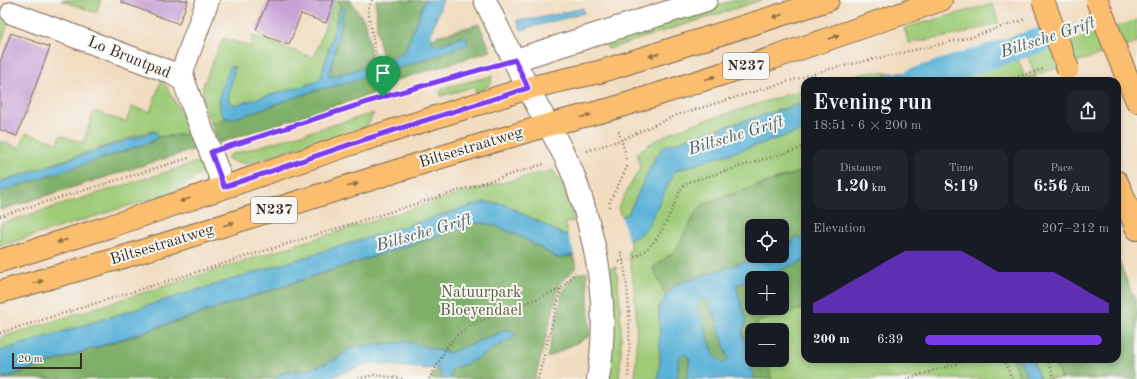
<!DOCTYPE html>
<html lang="en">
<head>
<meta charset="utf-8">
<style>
  :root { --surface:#171b24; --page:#20242c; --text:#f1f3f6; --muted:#9ea1a6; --accent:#7c3aed }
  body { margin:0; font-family:"Old Standard TT",serif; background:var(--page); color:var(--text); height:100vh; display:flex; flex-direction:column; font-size:15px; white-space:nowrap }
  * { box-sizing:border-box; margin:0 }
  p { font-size:13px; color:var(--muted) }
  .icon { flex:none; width:22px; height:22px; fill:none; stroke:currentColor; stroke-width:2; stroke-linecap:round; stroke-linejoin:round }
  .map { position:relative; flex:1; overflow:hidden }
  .side { position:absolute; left:801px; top:77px; width:320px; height:286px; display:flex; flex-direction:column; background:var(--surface); border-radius:12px; box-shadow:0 2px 6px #0003 }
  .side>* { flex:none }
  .tools { position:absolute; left:745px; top:219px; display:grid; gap:8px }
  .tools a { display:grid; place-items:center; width:44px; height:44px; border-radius:8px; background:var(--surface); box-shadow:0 2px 6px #0003; font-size:20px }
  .scale { position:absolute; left:12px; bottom:10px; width:70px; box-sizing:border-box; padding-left:4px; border:2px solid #3b2a1e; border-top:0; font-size:11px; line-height:14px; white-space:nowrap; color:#3b2a1e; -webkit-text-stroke:3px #f6f6f2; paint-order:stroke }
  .pin { position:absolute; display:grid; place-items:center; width:34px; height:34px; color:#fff; margin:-41px -17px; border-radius:50% 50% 50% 0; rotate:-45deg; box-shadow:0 0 4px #0007 }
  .pin .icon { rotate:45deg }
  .round { display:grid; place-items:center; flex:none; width:42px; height:42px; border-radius:12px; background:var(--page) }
  .head { display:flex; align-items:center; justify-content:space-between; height:68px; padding:0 12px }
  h1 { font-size:22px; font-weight:700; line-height:30px }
  .metrics { display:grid; grid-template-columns:repeat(3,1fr); gap:6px; height:68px; padding:4px 12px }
  .metrics div { display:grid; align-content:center; border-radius:10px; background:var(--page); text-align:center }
  .metrics b { font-size:17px; font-weight:700 }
  .metrics small { font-size:11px; font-weight:400 }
  .metrics p { font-size:11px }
  .chart { height:112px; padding:8px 12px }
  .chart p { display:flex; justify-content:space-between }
  .chart svg { width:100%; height:72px; margin-top:4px; fill:var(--accent); opacity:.7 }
  ul { padding:0 12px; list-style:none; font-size:13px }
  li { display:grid; grid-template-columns:64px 48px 1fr; align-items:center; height:30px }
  li i { height:10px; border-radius:5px; background:var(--accent) }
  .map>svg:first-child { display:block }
  .green { fill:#9fcc79; stroke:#6d7b4c; fill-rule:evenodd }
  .forest { fill:#7fb069; stroke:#5d6d44 }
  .water { fill:#5bb3d8; stroke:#4b6e7b; fill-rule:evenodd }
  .pier { fill:#f1dcbf }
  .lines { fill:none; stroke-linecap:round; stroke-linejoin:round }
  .canal { stroke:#5bb3d8; stroke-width:25 }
  .building { fill:#c8a2d6 }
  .minor-casing { stroke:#7b6856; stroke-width:24 }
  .major-casing { stroke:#7b6856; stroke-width:24 }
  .highway-casing { stroke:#7b6856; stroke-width:24 }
  .path { stroke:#7b6856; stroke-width:2.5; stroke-dasharray:1 3; stroke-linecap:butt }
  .minor { stroke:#fff; stroke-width:22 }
  .major { stroke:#fbbe6e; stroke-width:22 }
  .highway { stroke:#fbbe6e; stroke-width:22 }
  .highway-bridge-casing { stroke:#7b6856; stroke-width:24; stroke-linecap:butt }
  .highway-bridge { stroke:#fbbe6e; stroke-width:22 }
  .oneway { fill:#916d42 }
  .route-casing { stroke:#fff; stroke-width:8 }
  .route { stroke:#7c3aed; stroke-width:5 }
  .labels { text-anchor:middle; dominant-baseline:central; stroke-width:4; stroke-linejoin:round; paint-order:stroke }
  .shield { fill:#f6f6f2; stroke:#73675e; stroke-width:1 }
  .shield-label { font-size:15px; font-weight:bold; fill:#3b2a1e }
  .street-label { font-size:16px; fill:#3b2a1e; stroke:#f6f6f2 }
  .park-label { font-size:16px; fill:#595b39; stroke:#f6f6f2 }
  .water-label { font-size:17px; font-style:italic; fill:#465a5f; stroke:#f6f6f2 }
</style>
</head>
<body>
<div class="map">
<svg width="1137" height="379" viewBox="0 0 1137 379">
  <rect width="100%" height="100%" fill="#f6f6f2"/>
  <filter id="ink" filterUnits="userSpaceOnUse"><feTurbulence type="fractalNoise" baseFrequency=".025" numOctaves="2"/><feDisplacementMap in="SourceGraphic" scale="8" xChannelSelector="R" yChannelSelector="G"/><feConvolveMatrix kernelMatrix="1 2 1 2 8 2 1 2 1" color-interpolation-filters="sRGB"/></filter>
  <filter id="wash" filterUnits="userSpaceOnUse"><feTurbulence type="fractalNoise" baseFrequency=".012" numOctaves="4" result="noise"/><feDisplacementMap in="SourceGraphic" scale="16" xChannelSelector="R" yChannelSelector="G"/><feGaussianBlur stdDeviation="0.9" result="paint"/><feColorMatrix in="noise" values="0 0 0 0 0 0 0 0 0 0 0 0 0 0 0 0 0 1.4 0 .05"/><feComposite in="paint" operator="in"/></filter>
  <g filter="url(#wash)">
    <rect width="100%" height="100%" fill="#f1dcbf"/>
    <path class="green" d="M61,0H101L96,13Z
      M334,0H339L340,8L321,77L313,83L238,105L230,103L228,95L223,112L225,118L211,123L202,99L203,85L223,38L251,47L253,36L314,58Z
      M735,0H762L608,49L605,44L608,40Z
      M992,4L999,23L957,35L909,43L904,28Z
      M1137,17V43L1035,75L1037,81H953L956,76L1017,56L1025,78L1034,75L1027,53Z
      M0,21L8,23L0,47Z
      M871,72L889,73L876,81H832Z
      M492,76L491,83L483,90L475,91L473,87L441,96L440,92L443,88Z
      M162,78L180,111L190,134L158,137L155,131L147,132L0,182V141L20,148L26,133L58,143L60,135L83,143L94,111L126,122L132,107L150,112Z
      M805,89V102L687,138L656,156L628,214L621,217L618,207L640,168L637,153C665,131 699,122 732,112C756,104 781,97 805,89Z
      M374,113L367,126L247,164L234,162L227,158L230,155Z
      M805,130V170L707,202L697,211L676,250L653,268L666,296L659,307L660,360L658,379H635C638,336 637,294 628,251L631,250L629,239L643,232L647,228L672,175L675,171L695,164Z
      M205,160L202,173L176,191L0,246V224Z
      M553,170L562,185L574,221L565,223L568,234L564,235L504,204L485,202L0,351V338L346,229L477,189Z
      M805,261V359H1012L1020,379H754L752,371V279V308H782V278H755ZM752,330H782V360H752Z
      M616,267C621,305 623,341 619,379H608L613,321L610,268Z
      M1032,359H1053L1061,379H1040Z"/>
    <path class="forest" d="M339,0H350L364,20L367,28L376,93L218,143L211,123L225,118L233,119L314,91L362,78L354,70L331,77L328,74L331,69L344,9L340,8Z
      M376,0H425L405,51L389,60L391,67L462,36L442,44H434L430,38L479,24L491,51L387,83L377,31Z
      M190,134L197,138L202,147L0,210V192L151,142L158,137Z
      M805,170V240L799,238L790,246L782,250V226H752V256H763L677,284L666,296L653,268L676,250L697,211L707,202Z
      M476,223L490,224L514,233L557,258L573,256L577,267L560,284L535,379H451L450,373L454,367L467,364L514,337L515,333L512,330H506L449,353L407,342L352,347L335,360L311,369L282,373L274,379H2Z
      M1117,257L1137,305V379H1061L1053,359H1117Z
      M805,261V308L757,322L759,330H752V360H767L772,379H754L742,332L745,321L736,285L752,279V308H782V278H755Z
      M587,272L590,336L547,358L563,291L575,274Z
      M702,299C715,301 723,345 728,358L726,362L722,363L714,355L697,304Z
      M683,353L690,359L687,379H677L679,357Z
      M1012,359H1020L1028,379H1020Z
      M437,368L441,373L442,379H431Z"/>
    <path class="water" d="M425,0H443L431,33V42L434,44H442L466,36L468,44L400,68L391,67L389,60L405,51Z
      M340,8L344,9L331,69L328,74L331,77L367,67L369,73L355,81L314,91L233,119L225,118L220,111L219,96L230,66L235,67L228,99L234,105L313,83L321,77Z
      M583,8L584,13L521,30L517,20L535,19Z
      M1000,43L1005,60L956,76L953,81H874L880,80L889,73H910Z
      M805,102V130L675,171L647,228L643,232L634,238L583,253L558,258L514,233L490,224L476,223L0,379V351L470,206L485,202L504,204L564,235L621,217L628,214L656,156L665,146Z
      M155,131L158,137L151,142L0,192V182Z
      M796,237L805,240V261L736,285L746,321L742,332L754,379H687L690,359L683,353L679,357L677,379H658L660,360L659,307L666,296L677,284L763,256H782V250L790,246ZM702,299C715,301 723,345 728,358L726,362L722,363L714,355L697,304Z
      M506,330H512L515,333L514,337L467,364L454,367L450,373L451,379H442L441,373L437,368L426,369L369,363L326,379H274L282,373L311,369L335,360L352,347L407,342L449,353Z
      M1020,359H1032L1040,379H1028Z"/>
    <path class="pier" d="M1124,0H1137V19L1027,55L1025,54L1019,39L1020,37Z
      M621,215L629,242L575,257L567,232Z"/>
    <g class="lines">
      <path class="canal" d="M914,81L1056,35"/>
    </g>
    <g id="blocks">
      <path class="building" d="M121,0H188L179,24L121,2Z
        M268,0H334L326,23L301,14L289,45L265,36V34L256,30Z
        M11,33L50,47L17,136L0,130V62Z"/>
    </g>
  </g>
  <g filter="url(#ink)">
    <use href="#blocks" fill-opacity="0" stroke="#7b6856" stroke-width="1"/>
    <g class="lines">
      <g class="minor-casing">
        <path id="minor" d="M485,0C502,37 520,73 539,109C551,131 566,155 575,179C598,246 610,309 598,379
          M12,13L170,72L184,81C196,117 211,152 224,187
          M515,60L706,0
          M184,81L182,72L208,0"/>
      </g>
      <g class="major-casing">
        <path id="major" d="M0,261L108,227L363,140L528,88L599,72L828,0
          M0,292L117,259L441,157L548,125L611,109L776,57L941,0"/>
      </g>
      <g class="highway-casing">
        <path id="highway" d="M1117,53L1137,101
          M1117,182L1137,229"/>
      </g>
      <path class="path" d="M372,0L368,10L383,97
        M1003,81L1043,69
        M232,145L383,97L491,66
        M587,151L621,140L674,116L826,70L971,37L1026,19
        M609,207L610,201L627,167L625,152L618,129
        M0,216L189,158
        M621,252C631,294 630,337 628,379
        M619,262C658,255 667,219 682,187L689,182L805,147
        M0,333L544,164
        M1004,359L1012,379
        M1047,359L1055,379
        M358,379L374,375L404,379
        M429,379L447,347L457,335L475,323L561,289L575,272
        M538,379L561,289
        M906,379L971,359"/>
      <use href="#minor" class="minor"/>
      <use href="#major" class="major"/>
      <use href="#highway" class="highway"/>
      <g class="highway-bridge-casing">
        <path id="highway-bridge" d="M1043,0L1068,69
          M1097,0L1117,53"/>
      </g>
      <use href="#highway-bridge" class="highway-bridge"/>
    </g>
    <defs><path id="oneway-solid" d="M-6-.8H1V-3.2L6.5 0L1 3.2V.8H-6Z"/></defs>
    <g class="oneway">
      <use href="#oneway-solid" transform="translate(778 16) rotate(163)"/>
      <use href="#oneway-solid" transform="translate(834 37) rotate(-19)"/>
      <use href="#oneway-solid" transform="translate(654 55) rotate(163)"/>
      <use href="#oneway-solid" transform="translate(710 78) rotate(-18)"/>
      <use href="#oneway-solid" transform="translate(586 116) rotate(-14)"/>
      <use href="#oneway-solid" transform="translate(353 185) rotate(-18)"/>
      <use href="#oneway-solid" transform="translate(185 200) rotate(161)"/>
      <use href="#oneway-solid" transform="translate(229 224) rotate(-18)"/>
      <use href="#oneway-solid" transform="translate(62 241) rotate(162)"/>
      <use href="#oneway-solid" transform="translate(38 282) rotate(-16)"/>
    </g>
  </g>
  <g class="lines" filter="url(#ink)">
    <g class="route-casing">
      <path id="route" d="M515,60L528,88L363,140L224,187L211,152L383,97Z"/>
    </g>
    <use href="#route" class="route"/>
  </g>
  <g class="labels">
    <g class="shield">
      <rect x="723" y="53" width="46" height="26" rx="3"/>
      <rect x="251" y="197" width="46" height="26" rx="3"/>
    </g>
    <g class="shield-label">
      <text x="746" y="66">N237</text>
      <text x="274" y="210">N237</text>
    </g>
    <g class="street-label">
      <text transform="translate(129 58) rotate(22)">Lo Bruntpad</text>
      <text transform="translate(471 148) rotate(-17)">Biltsestraatweg</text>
      <text transform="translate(162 245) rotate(-17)">Biltsestraatweg</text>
    </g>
    <g class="park-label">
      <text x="481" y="293">Natuurpark<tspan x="481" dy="18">Bloeyendael</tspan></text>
    </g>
    <g class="water-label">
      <text transform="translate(1048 38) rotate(-18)">Biltsche Grift</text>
      <text transform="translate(736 136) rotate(-17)">Biltsche Grift</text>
      <text transform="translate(424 233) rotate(-16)">Biltsche Grift</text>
    </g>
  </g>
</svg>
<div class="tools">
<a><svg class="icon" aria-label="locate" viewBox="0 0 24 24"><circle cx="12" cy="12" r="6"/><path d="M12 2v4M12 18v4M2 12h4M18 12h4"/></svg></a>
<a>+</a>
<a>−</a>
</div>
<div class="scale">20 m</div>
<div class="pin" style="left:383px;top:97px;background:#1e9e55"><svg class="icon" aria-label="arrive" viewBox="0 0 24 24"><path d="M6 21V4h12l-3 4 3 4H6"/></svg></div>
<section class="side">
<div class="head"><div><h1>Evening run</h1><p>18:51 · 6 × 200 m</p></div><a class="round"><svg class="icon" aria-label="share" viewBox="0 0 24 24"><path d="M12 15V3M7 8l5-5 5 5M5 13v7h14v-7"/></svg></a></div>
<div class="metrics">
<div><p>Distance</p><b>1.20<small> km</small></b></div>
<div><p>Time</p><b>8:19</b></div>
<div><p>Pace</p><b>6:56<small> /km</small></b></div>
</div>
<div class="chart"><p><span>Elevation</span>207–212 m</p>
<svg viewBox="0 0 160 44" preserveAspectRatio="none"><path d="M0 44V38L10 32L20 25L30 19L40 12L50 6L60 6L70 6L80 6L90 12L100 19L110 19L120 19L130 19L140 25L150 32L160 38V44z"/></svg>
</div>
<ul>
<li><b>200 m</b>6:39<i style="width:96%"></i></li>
</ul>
</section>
</div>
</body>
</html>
